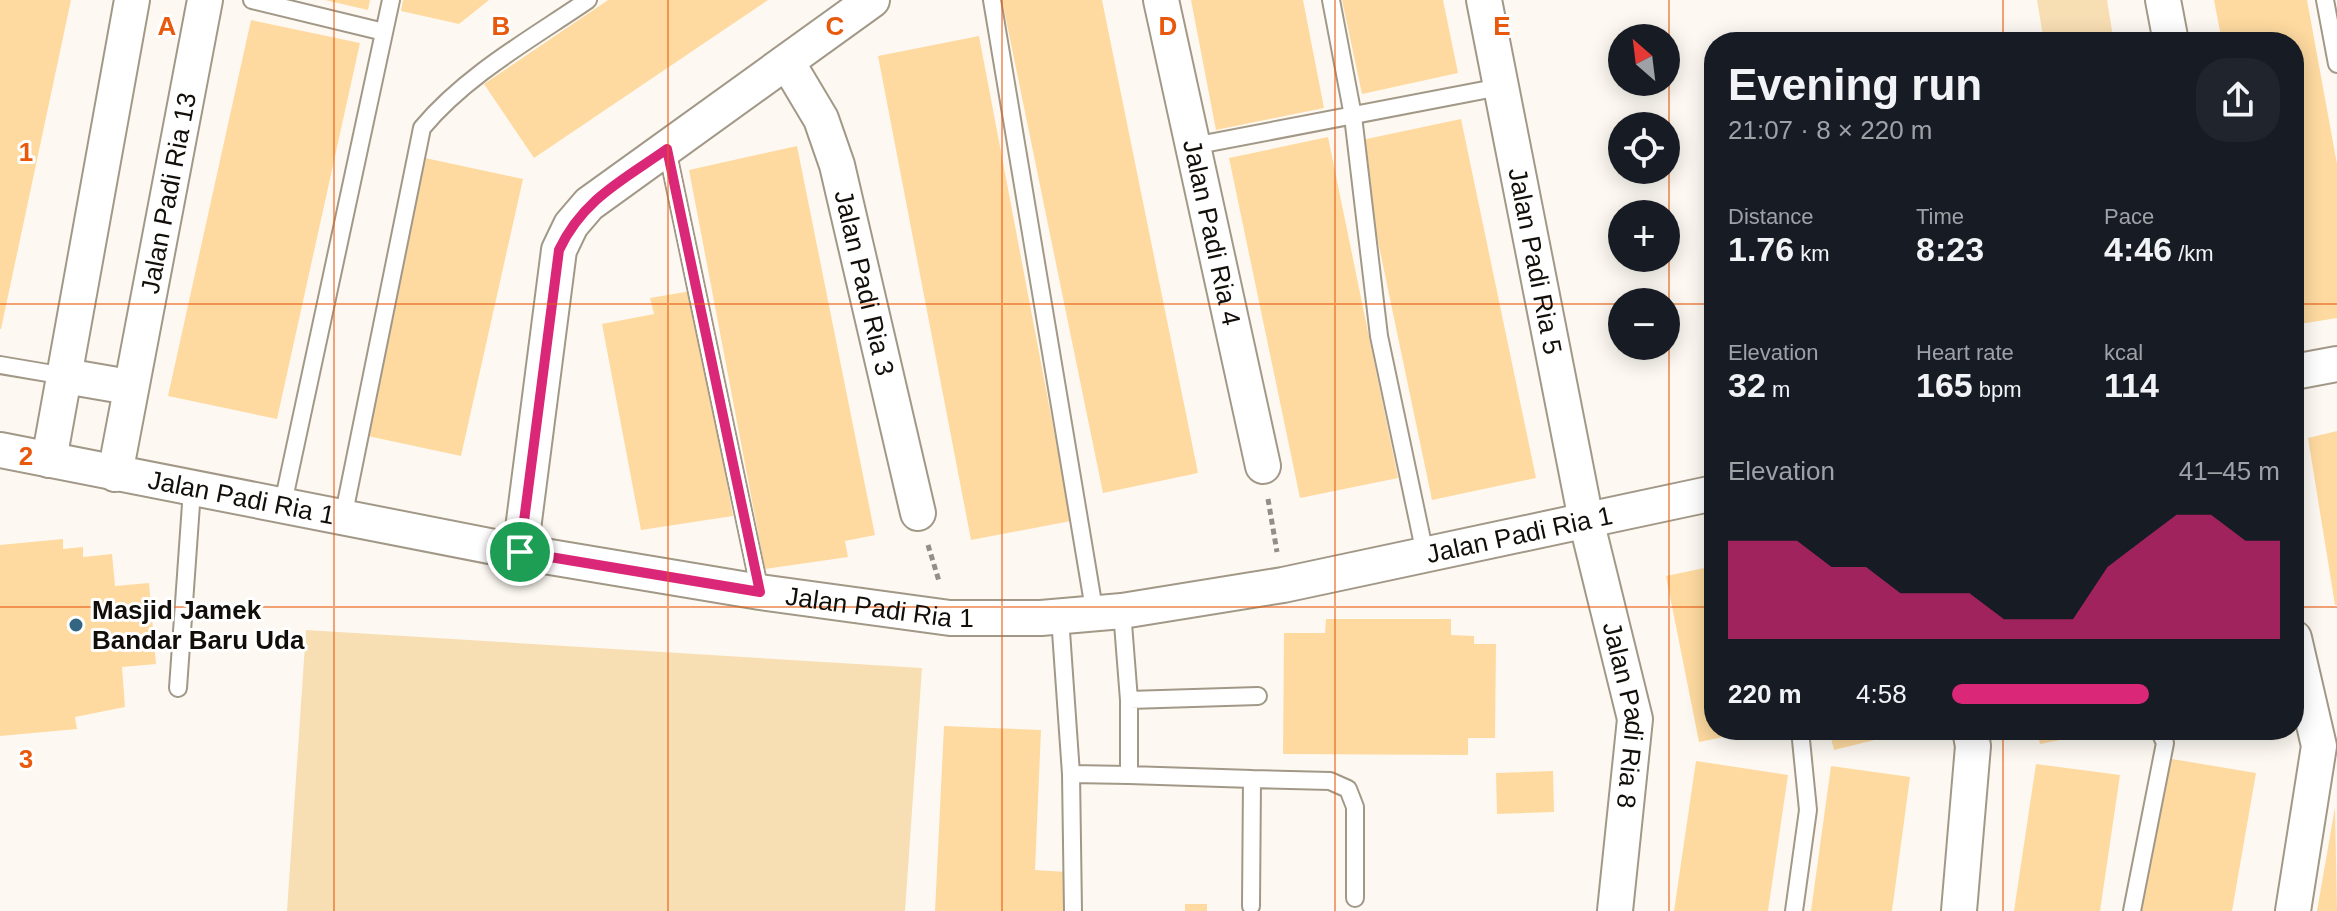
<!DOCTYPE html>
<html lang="en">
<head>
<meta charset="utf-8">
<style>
  :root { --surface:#171b24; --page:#20242c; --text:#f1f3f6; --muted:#9ea1a6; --accent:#db2777 }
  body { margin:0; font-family:Arial,sans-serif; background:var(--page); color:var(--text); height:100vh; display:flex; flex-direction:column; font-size:30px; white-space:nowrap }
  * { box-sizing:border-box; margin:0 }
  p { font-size:26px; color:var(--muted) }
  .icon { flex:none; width:44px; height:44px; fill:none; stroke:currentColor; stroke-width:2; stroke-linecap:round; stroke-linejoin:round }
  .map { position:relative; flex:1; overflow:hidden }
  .drawer { position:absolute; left:1704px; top:32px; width:600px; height:708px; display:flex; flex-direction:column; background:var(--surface); border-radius:32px; box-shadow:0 4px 20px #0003 }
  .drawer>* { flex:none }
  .needle { width:52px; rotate:332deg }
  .fabs { position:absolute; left:1608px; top:24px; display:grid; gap:16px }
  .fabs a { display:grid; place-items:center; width:72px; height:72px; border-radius:50%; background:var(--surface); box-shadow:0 4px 20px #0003; font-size:40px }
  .pin { position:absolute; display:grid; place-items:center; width:68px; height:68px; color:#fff; margin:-34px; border:4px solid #fff; border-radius:50%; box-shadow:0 2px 8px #0007 }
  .round { display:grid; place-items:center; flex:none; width:84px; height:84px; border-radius:32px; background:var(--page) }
  .overview { display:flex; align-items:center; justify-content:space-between; height:136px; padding:0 24px }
  h1 { font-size:44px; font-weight:700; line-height:60px }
  .metrics { display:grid; grid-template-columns:repeat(3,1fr); gap:12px; height:136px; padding:8px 24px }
  .metrics div { display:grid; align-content:center }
  .metrics b { font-size:34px; font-weight:700 }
  .metrics small { font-size:22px; font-weight:400 }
  .metrics p { font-size:22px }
  .chart { height:224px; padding:16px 24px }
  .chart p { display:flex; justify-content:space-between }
  .chart svg { width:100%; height:144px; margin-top:8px; fill:var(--accent); opacity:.7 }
  ul { padding:0 24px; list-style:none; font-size:26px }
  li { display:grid; grid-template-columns:128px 96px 1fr; align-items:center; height:60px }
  li i { height:20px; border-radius:10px; background:var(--accent) }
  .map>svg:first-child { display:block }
  .green { fill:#f8deb3 }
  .building { fill:#fedaa0 }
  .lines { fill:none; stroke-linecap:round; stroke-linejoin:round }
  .lane-casing { stroke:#a29887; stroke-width:20 }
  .street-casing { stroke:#a29887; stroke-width:38 }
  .path { stroke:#928e88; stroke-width:5; stroke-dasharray:6 4; stroke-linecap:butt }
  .lane { stroke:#fff; stroke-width:16 }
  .street { stroke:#fff; stroke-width:34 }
  .route-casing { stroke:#fff; stroke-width:16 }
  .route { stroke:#db2777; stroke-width:10 }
  .grid { fill:none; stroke:#e8590c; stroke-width:2; stroke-opacity:0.55 }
  .poi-dot { fill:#326683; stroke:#fff; stroke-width:3 }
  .labels { text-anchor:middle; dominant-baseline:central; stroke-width:6; stroke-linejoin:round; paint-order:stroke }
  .street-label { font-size:26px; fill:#120e09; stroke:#fff }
  .poi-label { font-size:26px; font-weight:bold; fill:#120e09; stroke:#fff; text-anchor:start }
  .grid-label { font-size:26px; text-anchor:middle; font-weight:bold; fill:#e8590c; stroke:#fff; stroke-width:6; stroke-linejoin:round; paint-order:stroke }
</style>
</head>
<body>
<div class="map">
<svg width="2337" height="911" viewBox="0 0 2337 911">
  <rect width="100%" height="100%" fill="#fdf9f2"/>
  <path class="green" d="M2037,0H2107L2114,42H2044Z
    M306,630L922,668L905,911H287Z"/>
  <path class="building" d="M0,0H71L1,329H0Z
    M325,0H370L368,10Z
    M403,0H489L459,24L401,11Z
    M608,0H768L534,158L484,84Z
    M1002,0H1102L1198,473L1103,493Z
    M1191,0H1303L1324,108L1216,130Z
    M1342,0H1443L1458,73L1362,94Z
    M2214,0H2307L2337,164V318L2294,325V42H2222Z
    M251,20L360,43L277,419L168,396Z
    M979,36L1071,521L971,540L878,56Z
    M1461,119L1536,478L1432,500L1357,141Z
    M1328,137L1398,478L1300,498L1229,158Z
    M797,146L875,535L845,541L848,557L765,569L689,170Z
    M425,158L523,179L461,456L363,435Z
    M691,291L733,516L641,530L602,324L654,314L650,298Z
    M2337,431V605H2335L2308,438Z
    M63,539V549L83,547V557L112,554L115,586L149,583L156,664L122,667L125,707L75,717L77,729L0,736V545Z
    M1714,566V730L1753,731L1699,742L1666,576Z
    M1326,619H1451V635L1474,636V644H1496L1495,738H1468V755L1283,754L1284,633H1325Z
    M944,726L1041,730L1035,870L1067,872L1065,911H935Z
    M1829,730H1911V731L1834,750Z
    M2037,730H2102L2103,731L2040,744Z
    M2166,758L2256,773L2232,911H2139Z
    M1696,761L1788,775L1768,911H1674Z
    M2036,764L2120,775L2100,911H2014Z
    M1831,766L1910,777L1892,911H1811Z
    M1553,771L1554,812L1497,814L1496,773Z
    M2335,807L2337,911H2317Z
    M1185,904H1207V911H1185Z"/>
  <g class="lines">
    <g class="lane-casing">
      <path id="lane" d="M252,0L384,32
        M992,0L1095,615
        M1331,0L1353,116L1379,336L1425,554
        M2325,0L2337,64
        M1193,146L1500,87
        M667,149L760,592
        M0,365L65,376
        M282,508L391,0
        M343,518L422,128C466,75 531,39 588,0
        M1060,617L1071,774
        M178,688L192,490
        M1129,700L1258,696
        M1129,775L1252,779L1251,906
        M1252,779L1330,781L1348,789L1355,807V898
        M1073,911L1071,774L1129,775V700L1122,611
        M1794,911L1808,810L1800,730
        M2132,911L2165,743L2159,730"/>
    </g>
    <g class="street-casing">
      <g id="street">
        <path id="s1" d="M1161,0L1263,466"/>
        <path id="s2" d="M1484,0L1586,520L1635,719L1615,911"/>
        <path d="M2163,0L2171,42"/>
        <path id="s3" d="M787,62L821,119L837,165L918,513"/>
        <path d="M2294,372L2337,364"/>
        <path d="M65,376L129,387"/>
        <path id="s4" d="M0,450L520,552L760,592L950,618H1041L1122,611L1283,585L1714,493"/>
        <path d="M49,460L132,0"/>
        <path id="s5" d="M115,474L205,0"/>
        <path d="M520,552L559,250L571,225L589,204L872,0"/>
        <path d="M1959,911L1973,746L1970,730"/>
        <path d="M2293,911L2319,746L2294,638"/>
      </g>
    </g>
    <path class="path" d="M1268,499L1277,552
      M928,545L939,581"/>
    <use href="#lane" class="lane"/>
    <use href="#street" class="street"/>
  </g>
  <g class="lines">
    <g class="route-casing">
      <path id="route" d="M667,149L760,592L520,552L559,250C583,199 623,180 667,149Z"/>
    </g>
    <use href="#route" class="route"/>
  </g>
  <path class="grid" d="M334,0V911M668,0V911M1002,0V911M1335,0V911M1669,0V911M2003,0V42M0,304H1622M1666,304H1714M2294,304H2337M0,607H1714M2294,607H2337M2003,730V911"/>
  <circle class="poi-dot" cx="76" cy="625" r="8"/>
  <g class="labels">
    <g class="street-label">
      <text stroke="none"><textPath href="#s5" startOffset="286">Jalan Padi Ria 13</textPath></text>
      <text stroke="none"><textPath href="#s1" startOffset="238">Jalan Padi Ria 4</textPath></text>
      <text stroke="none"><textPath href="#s2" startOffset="266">Jalan Padi Ria 5</textPath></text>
      <text stroke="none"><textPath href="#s3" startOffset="236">Jalan Padi Ria 3</textPath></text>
      <text stroke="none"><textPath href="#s4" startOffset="246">Jalan Padi Ria 1</textPath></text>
      <text stroke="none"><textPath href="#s4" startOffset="1542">Jalan Padi Ria 1</textPath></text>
      <text stroke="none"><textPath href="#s4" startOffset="894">Jalan Padi Ria 1</textPath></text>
      <text stroke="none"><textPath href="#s2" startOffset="730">Jalan Padi Ria 8</textPath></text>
    </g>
    <g class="poi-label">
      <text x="92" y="610">Masjid Jamek<tspan x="92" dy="30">Bandar Baru Uda</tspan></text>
    </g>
  </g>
  <g class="grid-label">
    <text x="167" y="35">A</text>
    <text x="501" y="35">B</text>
    <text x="835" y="35">C</text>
    <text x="1168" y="35">D</text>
    <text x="1502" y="35">E</text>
    <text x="26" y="161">1</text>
    <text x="26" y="465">2</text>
    <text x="26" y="768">3</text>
  </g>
</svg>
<div class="fabs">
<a><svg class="needle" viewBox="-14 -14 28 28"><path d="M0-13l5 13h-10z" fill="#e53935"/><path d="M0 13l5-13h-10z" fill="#9ea1a6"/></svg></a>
<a><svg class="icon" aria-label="locate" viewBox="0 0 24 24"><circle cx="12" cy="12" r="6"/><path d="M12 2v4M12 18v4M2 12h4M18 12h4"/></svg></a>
<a>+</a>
<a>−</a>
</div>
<div class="pin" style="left:520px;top:552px;background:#1e9e55"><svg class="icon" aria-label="arrive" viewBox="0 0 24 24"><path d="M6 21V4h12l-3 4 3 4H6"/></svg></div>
<section class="drawer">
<div class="overview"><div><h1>Evening run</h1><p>21:07 · 8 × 220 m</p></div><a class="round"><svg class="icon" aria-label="share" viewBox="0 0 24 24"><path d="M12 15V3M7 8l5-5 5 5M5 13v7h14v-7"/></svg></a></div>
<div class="metrics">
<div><p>Distance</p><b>1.76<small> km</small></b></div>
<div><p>Time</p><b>8:23</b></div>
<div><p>Pace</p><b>4:46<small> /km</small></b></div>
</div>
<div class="metrics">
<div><p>Elevation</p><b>32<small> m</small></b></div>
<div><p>Heart rate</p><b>165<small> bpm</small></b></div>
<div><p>kcal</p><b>114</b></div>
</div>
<div class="chart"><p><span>Elevation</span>41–45 m</p>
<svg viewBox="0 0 160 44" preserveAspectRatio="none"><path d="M0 44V14L10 14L20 14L30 22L40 22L50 30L60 30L70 30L80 38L90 38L100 38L110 22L120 14L130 6L140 6L150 14L160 14V44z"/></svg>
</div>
<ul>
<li><b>220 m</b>4:58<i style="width:60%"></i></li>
</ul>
</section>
</div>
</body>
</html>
